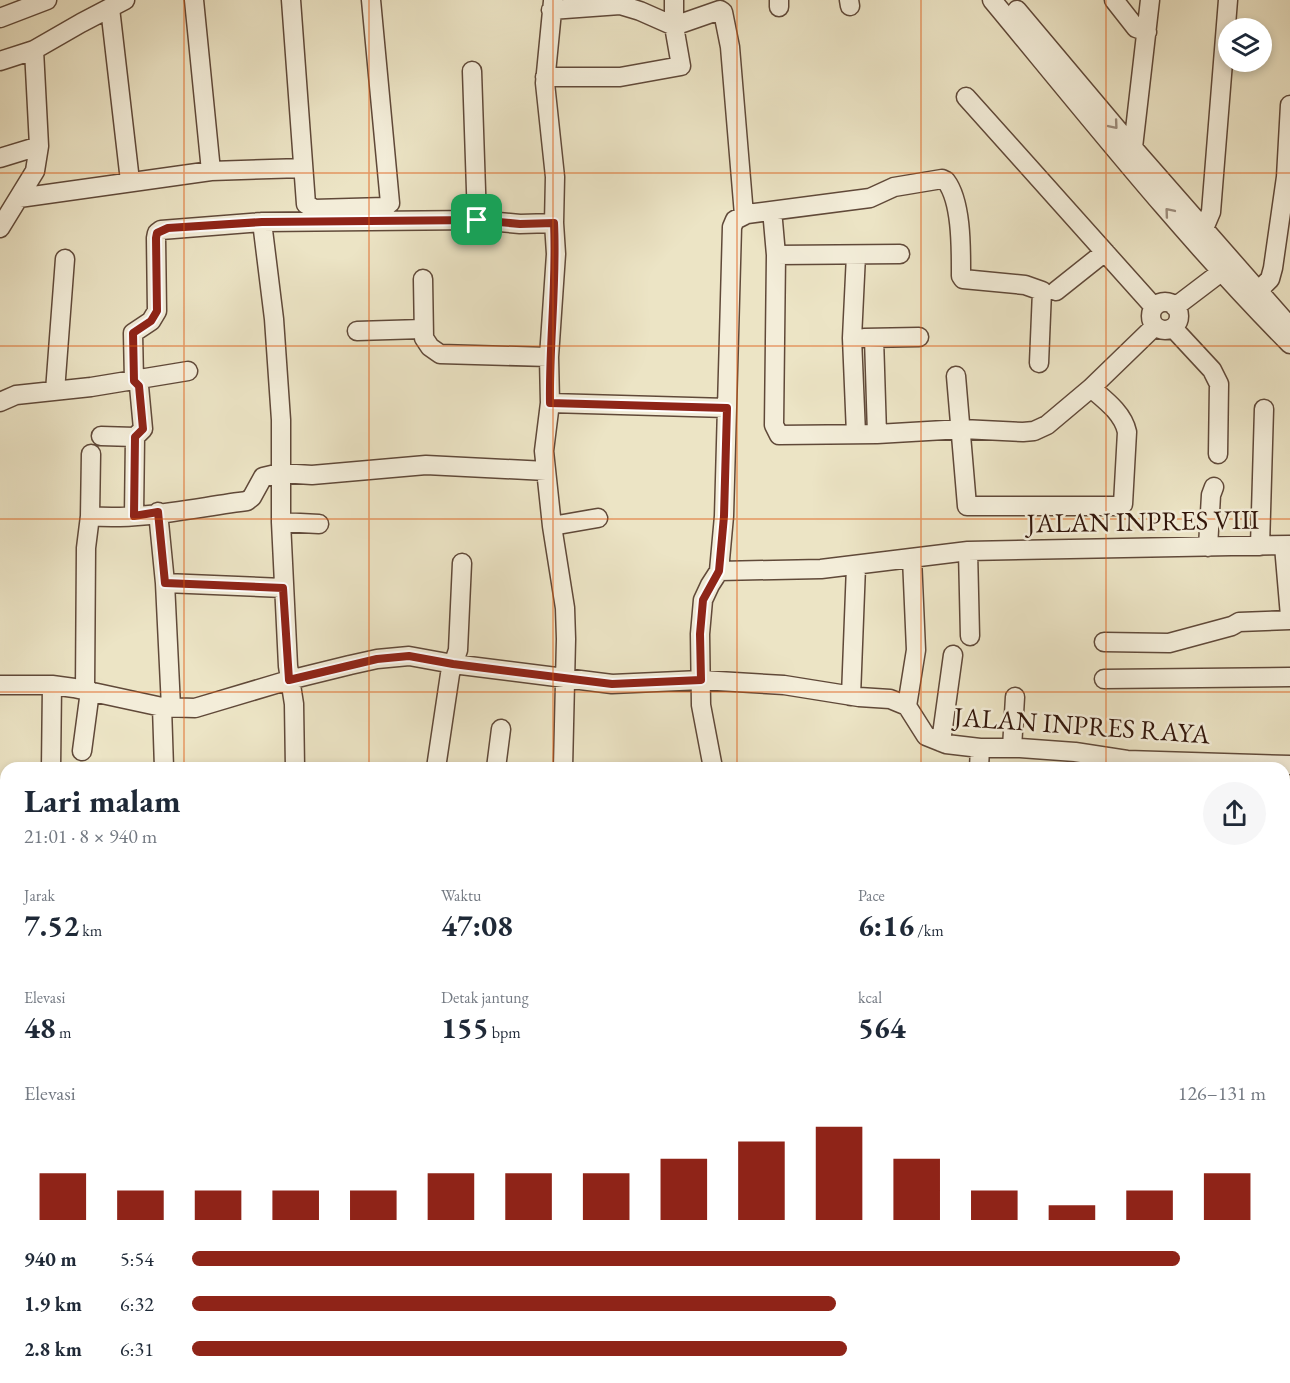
<!DOCTYPE html>
<html lang="id">
<head>
<meta charset="utf-8">
<style>
  :root { --surface:#fff; --page:#f6f6f7; --text:#1f2937; --muted:#747a83; --accent:#8f2418 }
  body { margin:0; font-family:"EB Garamond",serif; background:var(--page); color:var(--text); height:100vh; display:flex; flex-direction:column; font-size:22px; white-space:nowrap }
  * { box-sizing:border-box; margin:0 }
  p { font-size:20px; color:var(--muted) }
  .icon { flex:none; width:33px; height:33px; fill:none; stroke:currentColor; stroke-width:2; stroke-linecap:round; stroke-linejoin:round }
  .map { position:relative; flex:1; overflow:hidden }
  .sheet { position:absolute; left:0px; top:762px; width:1290px; height:621px; display:flex; flex-direction:column; background:var(--surface); border-radius:18px 18px 0 0; box-shadow:0 3px 9px #0003 }
  .sheet>* { flex:none }
  .tools { position:absolute; left:1218px; top:18px; display:grid; gap:12px }
  .tools a { display:grid; place-items:center; width:54px; height:54px; border-radius:50%; background:var(--surface); box-shadow:0 3px 9px #0003; font-size:30px }
  .pin { position:absolute; display:grid; place-items:center; width:51px; height:51px; color:#fff; margin:-26px; border-radius:12px; box-shadow:0 3px 9px #0006 }
  .round { display:grid; place-items:center; flex:none; width:63px; height:63px; border-radius:32px; background:var(--page) }
  .headline { display:flex; align-items:center; justify-content:space-between; height:102px; padding:0 24px }
  h1 { font-size:33px; font-weight:700; line-height:45px }
  .figures { display:grid; grid-template-columns:repeat(3,1fr); gap:9px; height:102px; padding:6px 24px }
  .figures div { display:grid; align-content:center }
  .figures b { font-size:30px; font-weight:700 }
  .figures small { font-size:16px; font-weight:400 }
  .figures p { font-size:16px }
  .chart { height:168px; padding:12px 24px }
  .chart p { display:flex; justify-content:space-between }
  .chart svg { width:100%; height:108px; margin-top:6px; stroke:var(--accent); stroke-width:6 }
  ul { padding:0 24px; list-style:none; font-size:20px }
  li { display:grid; grid-template-columns:96px 72px 1fr; align-items:center; height:45px }
  li i { height:15px; border-radius:8px; background:var(--accent) }
  .map>svg:first-child { display:block }
  .lines { fill:none; stroke-linecap:round; stroke-linejoin:round }
  .minor-casing { stroke:#604939; stroke-width:21 }
  .minor { stroke:#f3edd9; stroke-width:18 }
  .oneway { stroke:#9c8c7c }
  .route-casing { stroke:#fff; stroke-width:12 }
  .route { stroke:#8f2418; stroke-width:8 }
  .grid { fill:none; stroke:#df560c; stroke-width:1.5; stroke-opacity:0.55 }
  .labels { text-anchor:middle; dominant-baseline:central; stroke-width:5; stroke-linejoin:round; paint-order:stroke }
  .street-label { font-size:27px; fill:#31150a; stroke:#f3edd9 }
</style>
</head>
<body>
<div class="map">
<svg width="1290" height="1383" viewBox="0 0 1290 1383">
  <rect width="100%" height="100%" fill="#ece4c5"/>
  <filter id="stains"><feTurbulence type="fractalNoise" baseFrequency=".00333" numOctaves="4"/><feColorMatrix values="0 0 0 0 .2 0 0 0 0 .09 0 0 0 0 .02 0 0 0 .5 -.17"/></filter>
  <radialGradient id="worn" r=".72"><stop offset=".6" stop-color="#630" stop-opacity="0"/><stop offset="1" stop-color="#630" stop-opacity=".3"/></radialGradient>
  <g class="lines">
    <g class="minor-casing">
      <path id="minor" d="M194,0L211,171
        M291,0L306,204L314,209L385,207L390,203L371,0
        M779,0V7
        M849,0L850,6
        M992,0C1089,117 1183,236 1290,344
        M1114,0L1136,28L1147,32
        M553,1L545,83L555,177L554,223
        M110,8L130,181
        M551,10L620,5L640,11L674,26L720,10L723,12L730,47L744,215
        M1017,10L1134,149L1290,327
        M0,18L47,0
        M0,61L34,50L81,23L125,0
        M472,71L477,220
        M545,77H620L681,66L674,26V0
        M966,97L1154,307
        M1132,156L1150,0
        M0,158L39,146
        M19,198L211,171L303,168
        M773,221L776,255
        M262,222L274,319L281,420V522
        M0,228L35,171L39,146L34,50
        M1200,238L1211,212L1228,0
        M900,254L776,255L774,425L779,435L877,434L962,429L1023,432L1034,431L1047,425L1091,388L1155,326
        M423,279L424,338L430,347L440,354L549,357
        M1056,291L1105,252
        M1251,298L1270,279L1273,268L1286,177L1290,105
        M1151 316a14 14 0 1 1 28 0a14 14 0 1 1-28 0Z
        M1175,307L1229,266
        M1173,328L1212,370L1219,384L1218,454
        M357,331L422,329
        M864,338L919,337
        M874,338L877,434
        M956,376L967,506H1119L1123,504L1127,432C1123,413 1105,400 1091,388
        M55,391L65,259
        M0,402L16,395L91,387L188,371
        M550,403L727,408
        M856,434L852,338L856,255
        M101,436L135,437
        M158,512L165,583L171,707
        M90,516C138,521 198,507 247,501L252,497L263,477L280,473L312,475L426,465L546,471
        M134,516L135,437L143,429L139,386L134,381L133,333L151,321L157,311L156,238L157,233L161,230L262,222L477,220L520,224L554,223L556,254L549,357L550,403L544,451L552,526L565,608L566,639L563,768
        M552,526L598,518
        M1260,546L1264,409
        M1284,546L1290,616
        M1208,547L1211,495L1214,487
        M968,551L970,636
        M719,571L821,569L968,551L1290,545
        M165,583L283,588
        M1104,642L1169,643L1232,626L1239,622L1290,620
        M1104,679L1290,677
        M0,685H52L74,688L162,707L195,708L289,680L350,665L377,659L409,656L453,664L612,684L701,680L784,685L859,697L890,699L907,706L926,736L946,744L980,748H1020L1075,752L1127,760L1290,765
        M85,690L86,548L90,516L91,454
        M851,696L856,566
        M907,706L916,650L912,558
        M162,707L164,768
        M941,742L953,655
        M1012,748L1015,697
        M82,751L90,691
        M51,768L52,685
        M295,768L294,704L288,666L281,522L319,524
        M436,768L450,674L458,650L462,563
        M496,768L501,729
        M713,768L701,705L700,634L703,600L710,585L719,571L724,516L732,227L735,220L747,214L870,198L894,187L942,179L946,181C962,202 961,250 961,276L963,279L1025,285L1042,291L1039,363
        M979,768L980,748
        M0,995L6,994
        M0,1073L4,1097
        M1284,1091L1290,1090
        M2,1148L6,1232
        M1284,1218H1290
        M140,1377V1383
        M862,1377L866,1383
        M20,1383L21,1377
        M312,1383V1377
        M471,1383L496,1377
        M594,1383L595,1377
        M687,1383L689,1377
        M785,1383L786,1377
        M992,1383L993,1377
        M1284,1383L1290,1285"/>
    </g>
    <use href="#minor" class="minor"/>
  </g>
  <defs><path id="oneway-chevron" d="M-2-3.5L2.5 0L-2 3.5" fill="none" stroke-width="1.6" stroke-linecap="round" stroke-linejoin="round" transform="scale(1.5)"/></defs>
  <g class="oneway">
    <use href="#oneway-chevron" transform="translate(1114 125) rotate(50)"/>
    <use href="#oneway-chevron" transform="translate(1169 212) rotate(-130)"/>
  </g>
  <g class="lines">
    <g class="route-casing">
      <path id="route" d="M477,220L520,224L554,223C557,283 549,343 550,403L727,408L724,516L719,571L703,600L700,634L701,680L612,684L453,664L409,656L377,659L289,680L283,588L165,583L158,512L134,516L135,437L143,429L139,386L134,381L133,333L151,321L157,311L156,238L157,233L168,228L262,222Z"/>
    </g>
    <use href="#route" class="route"/>
  </g>
  <path class="grid" d="M184,0V768M369,0V768M553,0V768M737,0V768M921,0V768M1106,0V768M0,173H1290M0,346H1290M0,519H1290M0,692H1290M0,864H6M1284,864H1290M0,1037H6M1284,1037H1290M0,1210H6M1284,1210H1290M184,1377V1383M369,1377V1383M553,1377V1383M737,1377V1383M921,1377V1383M1106,1377V1383"/>
  <g class="labels">
    <g class="street-label">
      <text transform="translate(1143 521) rotate(-1)">JALAN INPRES VIII</text>
      <text transform="translate(1082 725) rotate(4)">JALAN INPRES RAYA</text>
    </g>
  </g>
  <rect width="100%" height="100%" filter="url(#stains)"/>
  <rect width="100%" height="100%" fill="url(#worn)"/>
</svg>
<div class="tools">
<a><svg class="icon" aria-label="layers" viewBox="0 0 24 24"><path d="M12 4l9 5-9 5-9-5zM3 14l9 5 9-5"/></svg></a>
</div>
<div class="pin" style="left:477px;top:220px;background:#1e9e55"><svg class="icon" aria-label="arrive" viewBox="0 0 24 24"><path d="M6 21V4h12l-3 4 3 4H6"/></svg></div>
<section class="sheet">
<div class="headline"><div><h1>Lari malam</h1><p>21:01 · 8 × 940 m</p></div><a class="round"><svg class="icon" aria-label="share" viewBox="0 0 24 24"><path d="M12 15V3M7 8l5-5 5 5M5 13v7h14v-7"/></svg></a></div>
<div class="figures">
<div><p>Jarak</p><b>7.52<small> km</small></b></div>
<div><p>Waktu</p><b>47:08</b></div>
<div><p>Pace</p><b>6:16<small> /km</small></b></div>
</div>
<div class="figures">
<div><p>Elevasi</p><b>48<small> m</small></b></div>
<div><p>Detak jantung</p><b>155<small> bpm</small></b></div>
<div><p>kcal</p><b>564</b></div>
</div>
<div class="chart"><p><span>Elevasi</span>126–131 m</p>
<svg viewBox="0 0 160 44" preserveAspectRatio="none"><path d="M5 44V25M15 44V32M25 44V32M35 44V32M45 44V32M55 44V25M65 44V25M75 44V25M85 44V19M95 44V12M105 44V6M115 44V19M125 44V32M135 44V38M145 44V32M155 44V25"/></svg>
</div>
<ul>
<li><b>940 m</b>5:54<i style="width:92%"></i></li>
<li><b>1.9 km</b>6:32<i style="width:60%"></i></li>
<li><b>2.8 km</b>6:31<i style="width:61%"></i></li>
</ul>
</section>
</div>
</body>
</html>
